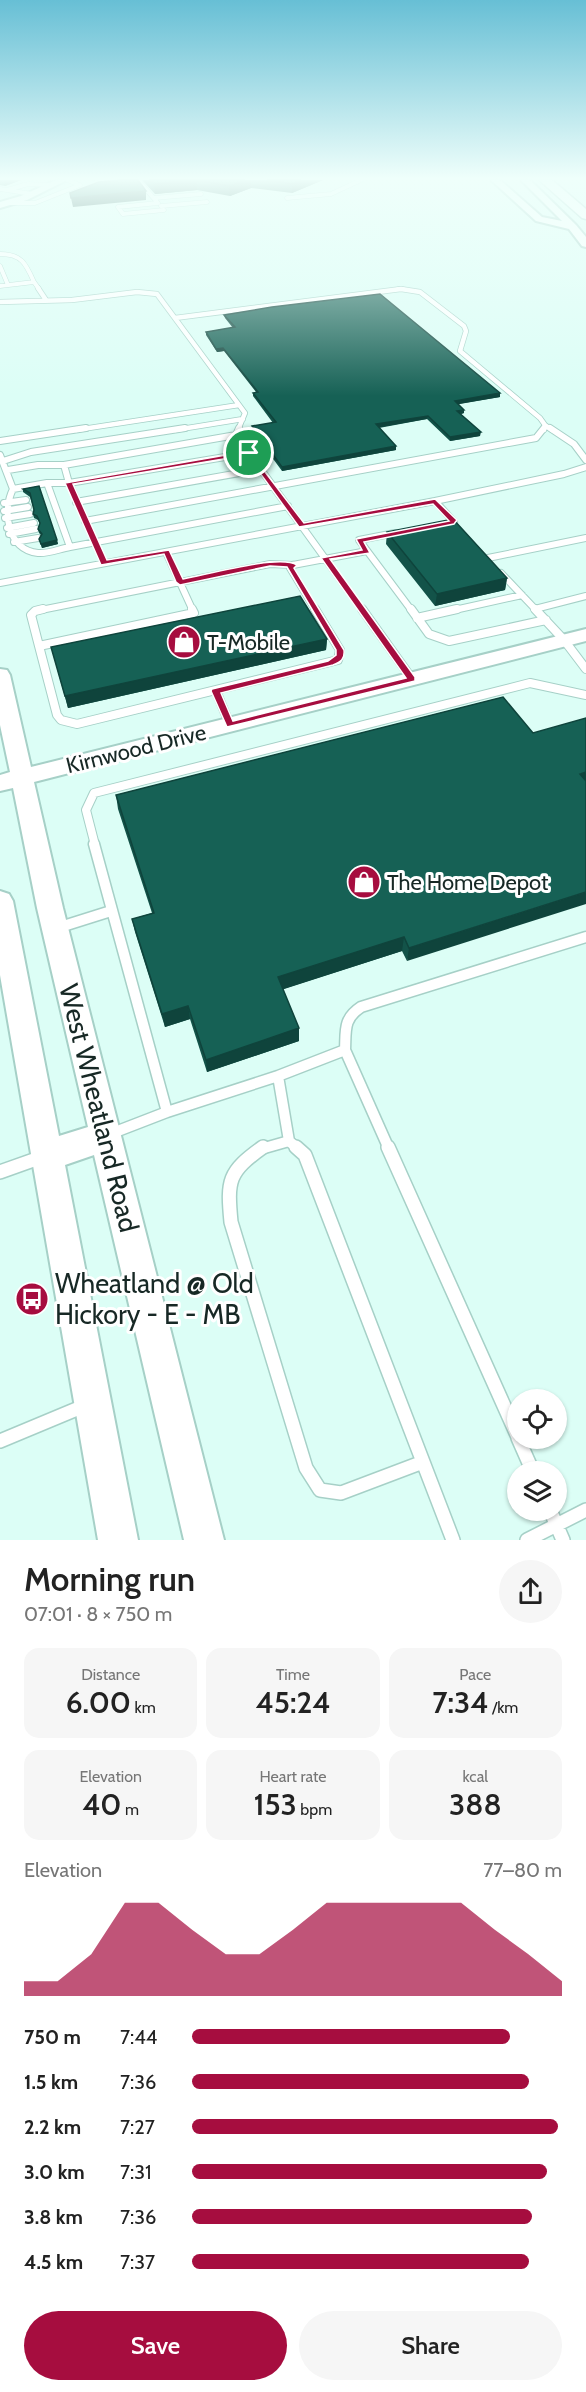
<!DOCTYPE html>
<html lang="en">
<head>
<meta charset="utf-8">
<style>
  :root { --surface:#fff; --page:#f6f6f6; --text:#222; --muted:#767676; --accent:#a60d3f }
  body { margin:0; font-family:Cabin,sans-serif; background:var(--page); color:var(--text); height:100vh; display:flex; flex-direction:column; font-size:22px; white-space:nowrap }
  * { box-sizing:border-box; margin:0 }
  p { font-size:20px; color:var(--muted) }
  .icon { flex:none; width:33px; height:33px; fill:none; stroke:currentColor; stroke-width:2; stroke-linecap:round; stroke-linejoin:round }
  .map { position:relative; height:1540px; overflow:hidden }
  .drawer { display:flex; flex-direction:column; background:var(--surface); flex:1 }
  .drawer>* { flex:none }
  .buttons { position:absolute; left:507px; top:1389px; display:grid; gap:12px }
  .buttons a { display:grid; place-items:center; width:60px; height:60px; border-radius:50%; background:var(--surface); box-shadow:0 2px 4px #0004; font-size:30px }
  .pin { position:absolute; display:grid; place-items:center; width:51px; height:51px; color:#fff; margin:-26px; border:3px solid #fff; border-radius:50%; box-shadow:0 2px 6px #0007 }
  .round { display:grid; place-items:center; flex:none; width:63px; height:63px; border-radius:32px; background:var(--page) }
  .summary { display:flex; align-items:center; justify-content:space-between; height:102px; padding:0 24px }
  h1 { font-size:33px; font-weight:600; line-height:45px }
  .metrics { display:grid; grid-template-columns:repeat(3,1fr); gap:9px; height:102px; padding:6px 24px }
  .metrics div { display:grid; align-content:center; border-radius:15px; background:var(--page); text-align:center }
  .metrics b { font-size:30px; font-weight:600 }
  .metrics small { font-size:16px; font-weight:400 }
  .metrics p { font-size:16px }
  .chart { height:168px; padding:12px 24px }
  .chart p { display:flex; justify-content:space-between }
  .chart svg { width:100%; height:108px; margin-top:6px; fill:var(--accent); opacity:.7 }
  .cta { display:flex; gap:12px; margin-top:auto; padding:12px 24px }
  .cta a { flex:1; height:69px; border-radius:36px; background:var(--accent); color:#fff; font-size:24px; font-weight:600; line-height:69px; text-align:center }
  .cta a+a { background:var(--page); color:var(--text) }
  ul { padding:0 24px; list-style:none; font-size:20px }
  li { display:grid; grid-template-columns:96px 72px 1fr; align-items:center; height:45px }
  li i { height:15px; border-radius:8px; background:var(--accent) }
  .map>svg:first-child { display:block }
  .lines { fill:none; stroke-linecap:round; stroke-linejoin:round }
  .lane-far5-casing { stroke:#a6d0c7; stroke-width:5 }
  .lane-far4-casing { stroke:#a6d0c7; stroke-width:6 }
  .lane-far3-casing { stroke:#a6d0c7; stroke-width:8 }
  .lane-far2-casing { stroke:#a6d0c7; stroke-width:10 }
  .lane-far1-casing { stroke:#a6d0c7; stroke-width:13 }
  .lane-casing { stroke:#a6d0c7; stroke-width:16 }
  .secondary-casing { stroke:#a6d0c7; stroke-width:4 }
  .highway-casing { stroke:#a6d0c7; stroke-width:3 }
  .lane-far5 { stroke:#fff; stroke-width:4 }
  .lane-far4 { stroke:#fff; stroke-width:4.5 }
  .lane-far3 { stroke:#fff; stroke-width:6 }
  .lane-far2 { stroke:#fff; stroke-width:8 }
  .lane-far1 { stroke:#fff; stroke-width:10 }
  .lane { stroke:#fff; stroke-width:13 }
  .secondary { fill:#fff; fill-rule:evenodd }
  .highway { fill:#fff; fill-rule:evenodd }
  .wall { fill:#135349 }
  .shaded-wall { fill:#0f443c }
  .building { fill:#166155; stroke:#0f443c; stroke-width:1.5 }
  .route { fill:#a60d3f; stroke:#fff; stroke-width:1.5; fill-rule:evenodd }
  .labels { text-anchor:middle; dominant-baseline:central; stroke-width:6; stroke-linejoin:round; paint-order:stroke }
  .poi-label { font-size:22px; fill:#172825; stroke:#fff; text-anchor:start }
  .street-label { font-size:22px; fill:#172825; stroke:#fff }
  .near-street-label { font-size:27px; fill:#172825; stroke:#fff }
  .near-poi-label { font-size:27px; fill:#172825; stroke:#fff; text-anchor:start }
</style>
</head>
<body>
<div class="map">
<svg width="586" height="1540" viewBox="0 0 586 1540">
  <rect width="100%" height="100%" fill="#dcfef6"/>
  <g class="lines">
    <g class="lane-far5-casing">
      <path id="lane-far5" d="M103,180L97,181L102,187L105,186
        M138,180L157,202
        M0,189L32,194
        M7,190L28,184L51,185
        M154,198L201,194
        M287,198L331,194L361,180
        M8,203H35L80,185L67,180
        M158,203L118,207L123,214L164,210
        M161,206L207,202
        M0,254C22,254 26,264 34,282
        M0,266L8,285
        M0,286L34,282L39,289
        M398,289H403"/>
    </g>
    <g class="lane-far4-casing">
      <path id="lane-far4" d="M38,288L46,300
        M0,302L72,300L137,292L157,294L245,413L238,430
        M175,318L401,289L420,292L464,326L466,331L460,351L540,418L545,425L544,430
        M545,425L552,430
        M76,430L239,405
        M175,430L243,419"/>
    </g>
    <g class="lane-far3-casing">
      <path id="lane-far3" d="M239,428L236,435L363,611
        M550,428L574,444L586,460
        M0,441L86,428
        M0,455L13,489L47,483H69L104,563
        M3,461L31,452L185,428
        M64,465L69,483L249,453
        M8,470L38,465H64L236,435
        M47,483L70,547L288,506
        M13,489C2,511 7,550 38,553C48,554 59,549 70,547
        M435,501L564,474L586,467
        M76,502L262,469
        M4,503L26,500
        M4,511L28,507
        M5,518L30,514
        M85,521L536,438L544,428
        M7,528L34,523
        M395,533L359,540L412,611
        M9,534L36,529
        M14,542L38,538
        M166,552L193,611
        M488,558L586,538
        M293,565L290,568L316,611
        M501,573L537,611
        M0,583L435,501L454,522
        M535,609L586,596
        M36,611L270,564L293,565L367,551
        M450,611L522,595"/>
    </g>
    <g class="lane-far2-casing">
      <path id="lane-far2" d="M192,609L194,613L39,646L57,715L61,720L77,724L338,660L340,650L315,609
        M362,609L412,679
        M411,609L429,634L449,641L546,620
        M535,609L564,640L586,669
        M417,618L457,609
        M39,646L31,615L35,611L43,609
        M216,691L230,725
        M95,845L86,810L94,793L530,683L586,695"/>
    </g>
    <g class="lane-far1-casing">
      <path id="lane-far1" d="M94,844L167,1112L110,1134
        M57,928L111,911
        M345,1050L389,1149
        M278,1076L289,1141
        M167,1112L278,1076L345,1050C346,1030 343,1019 361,1007L586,937
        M261,1149L289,1141L298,1149"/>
    </g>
    <g class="lane-casing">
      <path id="lane" d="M263,1147C228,1172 227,1180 231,1222L306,1468L320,1490L341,1493L423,1462
        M296,1147L305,1155L453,1540
        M388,1147L518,1437
        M0,1172L42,1157
        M518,1438L533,1472
        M0,1441L84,1406
        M550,1510L563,1540
        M527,1540L586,1510"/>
    </g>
    <g class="secondary-casing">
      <path id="secondary" d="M56,180H67L27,200L0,208V202L21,196Z
        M491,180H500L542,217L562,221L521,180H530L576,225L586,237V247L582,246L569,229L536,221Z
        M586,629V641L34,782L63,908L224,1540H184L94,1155L65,1165L138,1540H98L0,975V891L9,894L13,901L59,1136L88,1127L37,908L13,788L0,791V775L10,772L0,725V669L7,670L10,675L31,767Z"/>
    </g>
    <g class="highway-casing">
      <path id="highway" d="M539,180H552L586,209V219L582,218Z"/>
    </g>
    <use href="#lane-far5" class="lane-far5"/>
    <use href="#lane-far4" class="lane-far4"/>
    <use href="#lane-far3" class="lane-far3"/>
    <use href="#lane-far2" class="lane-far2"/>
    <use href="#lane-far1" class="lane-far1"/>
    <use href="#lane" class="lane"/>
    <use href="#secondary" class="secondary"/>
    <use href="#highway" class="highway"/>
  </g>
  <path class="wall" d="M0,180H21L5,186L0,185Z
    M142,180H323L292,193L251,188L230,196L197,190L155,194Z
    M224,315L500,393V397L458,404L464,413L461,414L480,436L450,441L427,419L379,428L396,450L282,471L252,430V426L273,423L253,396V393L256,392L224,351L217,352L206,335V332L233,328L225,318Z
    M39,486L58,544L42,548L39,539L41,535L39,533L38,529L40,524L38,520L34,518L33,514L34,510L30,497L23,492V489Z
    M387,532L507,578L505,590L435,606L386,544Z
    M327,639L326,650L68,708L51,647Z
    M503,697L407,961L402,951L283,989L299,1041L207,1072L190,1019L165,1027L135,932L132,919L152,913L118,809L116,795Z"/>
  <path class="shaded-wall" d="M4,180H21L5,186Z
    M197,180V190L155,194L154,184Z
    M245,180H251V188L230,196L229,186Z
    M301,180H323L292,193V184Z
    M146,191V200L73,207L71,198Z
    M223,348L224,351L217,352L216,349Z
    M500,393V397L454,405L455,401Z
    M464,410V413L457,415V411Z
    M428,416L427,419L375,428L376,424Z
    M481,432L480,436L450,441V437Z
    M396,446V450L282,471V467Z
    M57,540L58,544L42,548L41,544Z
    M507,578L505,590L435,606L437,594Z
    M327,639L326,650L68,708L65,696Z
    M586,772V784L580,774Z
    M586,892V904L407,961L409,948Z
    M404,937L402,951L278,991V977Z
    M188,1006L190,1019L165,1027L162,1014Z
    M299,1028V1041L207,1072L206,1060Z"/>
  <path class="building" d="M122,180H138L146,191L71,198L70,193L99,182Z
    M150,180H245L229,186L197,180L154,184Z
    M267,180H301L292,184Z
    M380,294L500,393L455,401L464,410L457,411L481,432L450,437L428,416L376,424L396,446L282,467L252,426L276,422L253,393L258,392L223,348L216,349L206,332L235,327L224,315L272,307Z
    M39,486L57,540L41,544L39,539L42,534L38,529L40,523L37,516L33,514L34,510L30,493L23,489Z
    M453,519L507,578L437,594L387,532Z
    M300,596L327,639L65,696L51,647Z
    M503,697L533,733L586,718V772L580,774L586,781V892L409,948L404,937L278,977L299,1028L206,1060L188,1006L162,1014L132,919L154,913L116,795Z"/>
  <linearGradient id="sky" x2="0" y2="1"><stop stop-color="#67bfd5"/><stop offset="0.45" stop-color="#effffb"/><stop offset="1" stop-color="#effffb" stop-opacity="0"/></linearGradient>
  <rect width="586" height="396" fill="url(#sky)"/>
  <path class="route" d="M249,451L304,523L435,499L457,520L454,524L364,542L370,553L330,559L415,677V681L227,727L211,691L212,689L328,661L336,655V650L287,567L270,566L180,585L176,582L164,554L101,565L65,483ZM247,455L299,527L433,504L449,521L356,539L362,550L321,558L406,678L233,721L221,693L333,665C341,662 345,659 344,650L294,568L297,565C279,554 206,575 183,579L169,550L107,560L73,484Z"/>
  <defs>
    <g id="shop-disc" transform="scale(1.725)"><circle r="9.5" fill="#a60d3f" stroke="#fff"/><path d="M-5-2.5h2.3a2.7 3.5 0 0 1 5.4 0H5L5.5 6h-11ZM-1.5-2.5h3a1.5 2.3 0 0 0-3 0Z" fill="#fff"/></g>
    <g id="bus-disc" transform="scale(1.725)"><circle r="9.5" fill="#a60d3f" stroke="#fff"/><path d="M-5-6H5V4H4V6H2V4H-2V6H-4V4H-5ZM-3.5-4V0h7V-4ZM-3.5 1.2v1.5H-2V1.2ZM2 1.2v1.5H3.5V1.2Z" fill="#fff"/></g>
  </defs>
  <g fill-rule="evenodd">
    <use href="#shop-disc" x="184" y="642"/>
    <use href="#shop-disc" x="364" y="882"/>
    <use href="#bus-disc" x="32" y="1299"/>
  </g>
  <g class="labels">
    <g class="poi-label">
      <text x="207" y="642">T-Mobile</text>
      <text x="387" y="882">The Home Depot</text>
    </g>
    <g class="street-label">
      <text transform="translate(136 749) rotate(-14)">Kirnwood Drive</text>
    </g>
    <g class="near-street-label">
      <text transform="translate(99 1108) rotate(76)">West Wheatland Road</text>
    </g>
    <g class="near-poi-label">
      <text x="55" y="1283">Wheatland @ Old<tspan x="55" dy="31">Hickory - E - MB</tspan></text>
    </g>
  </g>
</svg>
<div class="buttons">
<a><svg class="icon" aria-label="locate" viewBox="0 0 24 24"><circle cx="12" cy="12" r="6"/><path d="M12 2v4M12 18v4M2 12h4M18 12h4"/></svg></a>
<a><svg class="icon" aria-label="layers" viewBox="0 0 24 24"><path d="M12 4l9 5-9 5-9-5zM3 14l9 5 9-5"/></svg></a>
</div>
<div class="pin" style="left:249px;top:453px;background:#1e9e55"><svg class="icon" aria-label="arrive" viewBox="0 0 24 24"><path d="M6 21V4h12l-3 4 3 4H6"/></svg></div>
</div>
<section class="drawer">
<div class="summary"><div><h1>Morning run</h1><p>07:01 · 8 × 750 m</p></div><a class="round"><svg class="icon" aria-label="share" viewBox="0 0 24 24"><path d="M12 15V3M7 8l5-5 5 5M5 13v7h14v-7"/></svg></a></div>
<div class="metrics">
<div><p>Distance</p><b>6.00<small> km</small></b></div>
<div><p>Time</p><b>45:24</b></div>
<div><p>Pace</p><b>7:34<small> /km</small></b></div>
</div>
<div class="metrics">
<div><p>Elevation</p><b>40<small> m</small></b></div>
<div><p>Heart rate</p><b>153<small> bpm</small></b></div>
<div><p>kcal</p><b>388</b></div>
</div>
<div class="chart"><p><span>Elevation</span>77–80 m</p>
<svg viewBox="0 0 160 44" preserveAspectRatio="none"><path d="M0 44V38L10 38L20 27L30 6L40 6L50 17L60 27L70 27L80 17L90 6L100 6L110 6L120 6L130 6L140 17L150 27L160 38V44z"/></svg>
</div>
<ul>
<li><b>750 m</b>7:44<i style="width:86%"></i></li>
<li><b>1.5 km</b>7:36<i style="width:91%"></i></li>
<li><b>2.2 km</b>7:27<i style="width:99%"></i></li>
<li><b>3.0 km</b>7:31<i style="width:96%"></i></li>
<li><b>3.8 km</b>7:36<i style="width:92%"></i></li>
<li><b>4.5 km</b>7:37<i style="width:91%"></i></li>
</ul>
<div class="cta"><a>Save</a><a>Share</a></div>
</section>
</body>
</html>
